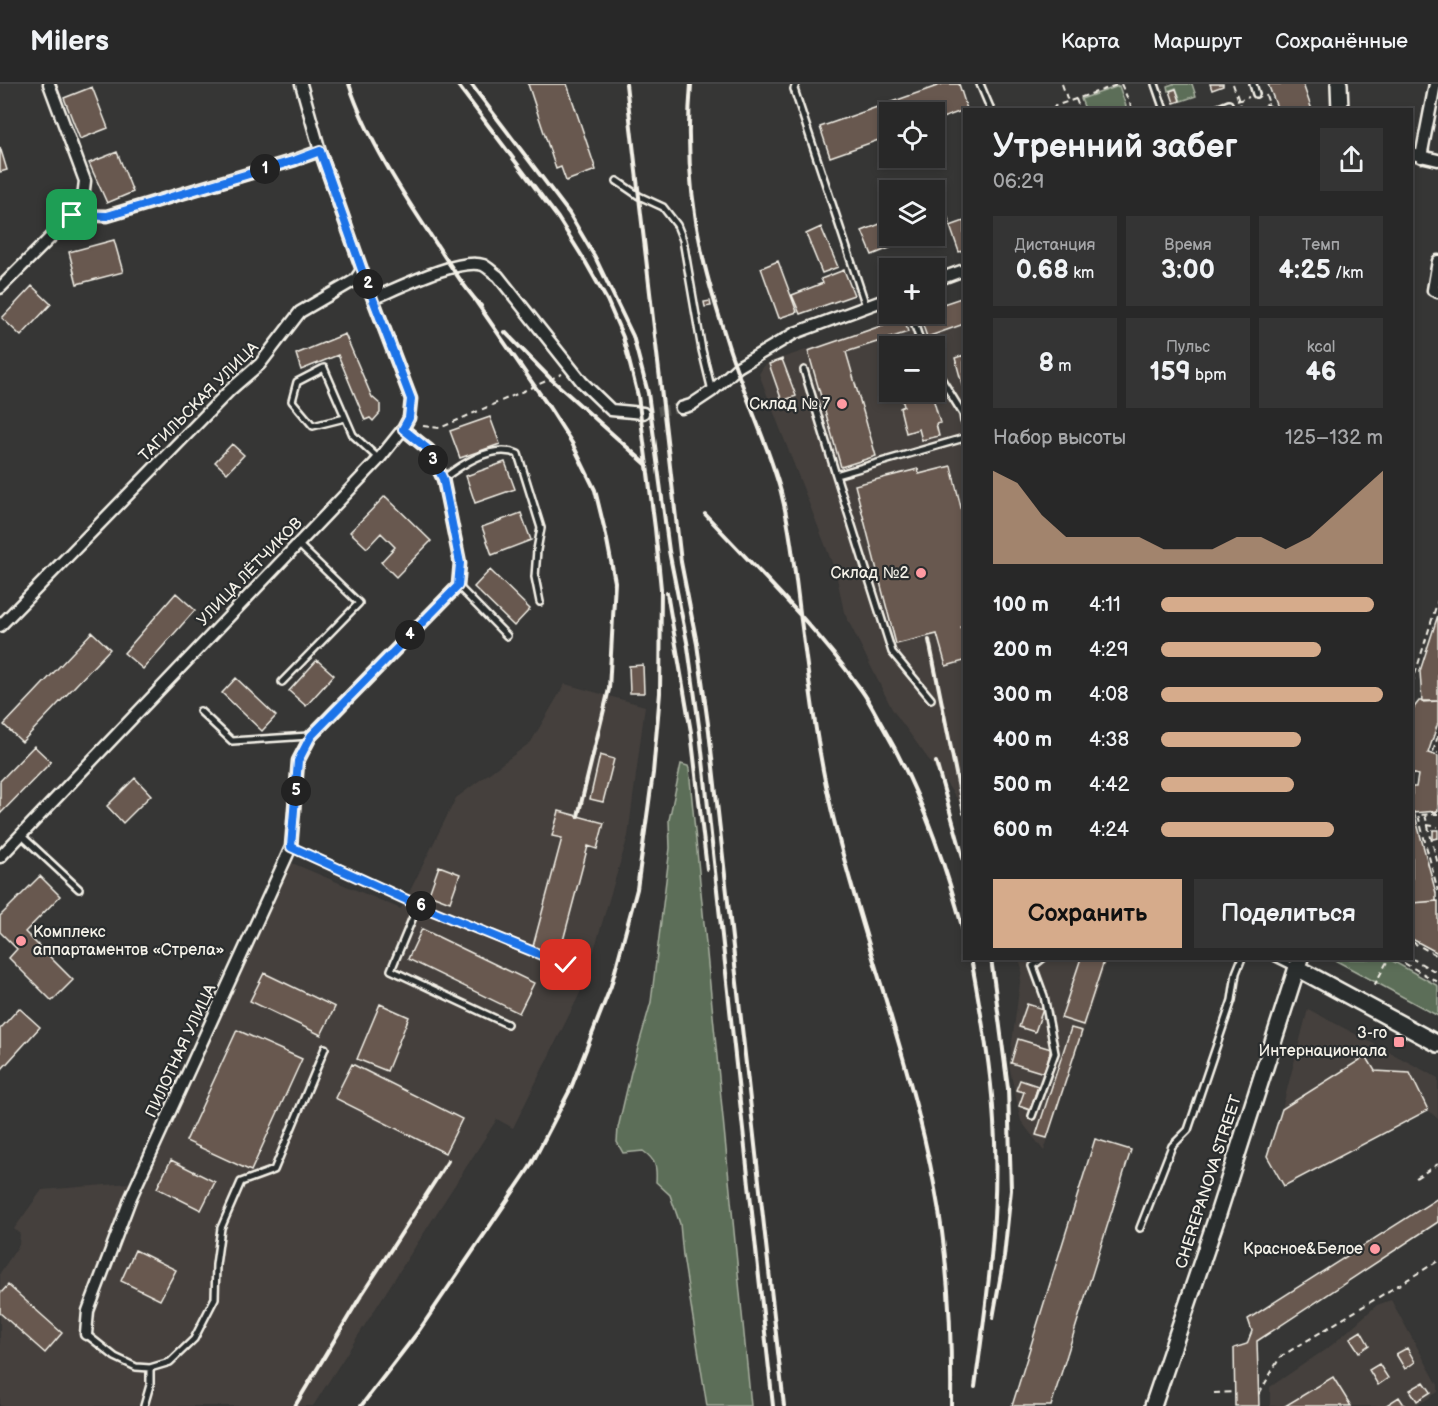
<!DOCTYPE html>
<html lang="ru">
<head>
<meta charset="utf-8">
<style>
  :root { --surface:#282828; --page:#343434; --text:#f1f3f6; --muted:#a5a6a8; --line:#444445; --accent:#d6ab8b }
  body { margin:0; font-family:"Balsamiq Sans",sans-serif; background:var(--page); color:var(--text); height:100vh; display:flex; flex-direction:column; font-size:22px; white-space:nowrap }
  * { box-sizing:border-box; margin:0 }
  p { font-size:20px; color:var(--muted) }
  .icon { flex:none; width:33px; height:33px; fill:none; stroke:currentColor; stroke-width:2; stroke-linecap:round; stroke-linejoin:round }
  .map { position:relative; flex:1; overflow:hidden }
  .panel { position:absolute; left:963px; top:24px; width:450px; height:852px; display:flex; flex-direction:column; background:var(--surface); border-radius:0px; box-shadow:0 3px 9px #0003,0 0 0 2px var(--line) }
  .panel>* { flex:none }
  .tools { position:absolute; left:879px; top:18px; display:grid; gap:12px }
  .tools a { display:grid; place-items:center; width:66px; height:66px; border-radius:0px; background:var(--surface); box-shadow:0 3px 9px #0003,0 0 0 2px var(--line); font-size:30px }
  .pin { position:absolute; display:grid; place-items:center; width:51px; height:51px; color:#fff; margin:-26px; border-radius:12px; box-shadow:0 3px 9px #0006 }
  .km { position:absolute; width:30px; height:30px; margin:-15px; border-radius:50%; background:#222; color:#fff; font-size:16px; line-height:30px; text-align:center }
  .round { display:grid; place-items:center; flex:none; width:63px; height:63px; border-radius:0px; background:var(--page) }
  .headline { display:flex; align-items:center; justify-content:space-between; height:102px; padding:0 30px }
  h1 { font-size:33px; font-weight:800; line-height:45px }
  .stats { display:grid; grid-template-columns:repeat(3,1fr); gap:9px; height:102px; padding:6px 30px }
  .stats div { display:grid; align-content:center; border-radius:0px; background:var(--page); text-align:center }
  .stats b { font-size:26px; font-weight:800 }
  .stats small { font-size:16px; font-weight:400 }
  .stats p { font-size:16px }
  .chart { height:168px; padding:12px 30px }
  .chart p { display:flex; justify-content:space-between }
  .chart svg { width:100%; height:108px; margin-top:6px; fill:var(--accent); opacity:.7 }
  .cta { display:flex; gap:12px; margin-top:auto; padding:12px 30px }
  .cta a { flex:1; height:69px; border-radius:0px; background:var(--accent); color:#111; font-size:24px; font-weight:800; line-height:69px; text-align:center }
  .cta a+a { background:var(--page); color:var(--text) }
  ul { padding:0 30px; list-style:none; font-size:20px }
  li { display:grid; grid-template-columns:96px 72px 1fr; align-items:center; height:45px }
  li i { height:15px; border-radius:8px; background:var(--accent) }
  header { display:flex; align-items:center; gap:36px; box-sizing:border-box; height:84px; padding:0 30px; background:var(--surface); border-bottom:2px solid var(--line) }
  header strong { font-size:28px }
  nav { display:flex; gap:33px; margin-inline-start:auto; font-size:21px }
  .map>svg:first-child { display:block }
  .built { fill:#45403d; fill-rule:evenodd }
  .green { fill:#5c6e58; stroke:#a8b0a0; stroke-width:1.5 }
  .building { fill:#68584f; stroke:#f4f1e8; stroke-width:1.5 }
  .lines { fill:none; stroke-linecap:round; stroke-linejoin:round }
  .street-tunnel { stroke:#525250; stroke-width:10; stroke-dasharray:10 5; stroke-linecap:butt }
  .lane-casing { stroke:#f4f1e8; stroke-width:10 }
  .street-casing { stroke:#f4f1e8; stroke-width:15 }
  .secondary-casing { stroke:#f4f1e8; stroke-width:20 }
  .path { stroke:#f4f1e8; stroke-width:2; stroke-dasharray:6 4.5; stroke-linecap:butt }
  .lane { stroke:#2a2d2e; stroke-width:5 }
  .street { stroke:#2a2d2e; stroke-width:10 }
  .secondary { stroke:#2a2d2e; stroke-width:15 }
  .rail { stroke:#f4f1e8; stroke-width:4 }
  .route-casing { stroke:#fff; stroke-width:12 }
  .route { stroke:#1a73e8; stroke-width:8 }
  .poi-dot { fill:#ff9aa2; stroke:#2a2d2e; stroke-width:2 }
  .labels { text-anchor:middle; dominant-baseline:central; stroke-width:4.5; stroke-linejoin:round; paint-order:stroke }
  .street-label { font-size:16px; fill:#f4f1e8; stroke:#2a2d2e }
  .poi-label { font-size:16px; fill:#f4f1e8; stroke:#2a2d2e; text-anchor:end }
</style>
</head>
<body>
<header>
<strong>Milers</strong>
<nav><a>Карта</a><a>Маршрут</a><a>Сохранённые</a></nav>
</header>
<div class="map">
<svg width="1438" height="1322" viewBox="0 0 1438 1322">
  <rect width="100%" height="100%" fill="#363635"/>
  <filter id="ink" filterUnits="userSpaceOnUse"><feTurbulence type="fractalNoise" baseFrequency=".0167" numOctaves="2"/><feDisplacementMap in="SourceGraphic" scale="12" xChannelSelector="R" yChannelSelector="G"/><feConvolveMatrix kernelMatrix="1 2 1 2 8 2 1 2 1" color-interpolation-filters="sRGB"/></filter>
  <g filter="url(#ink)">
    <path class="built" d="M964,212V724L892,625L844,528L836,489L759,290L764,282L773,277L913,230H934L935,222ZM890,262H934V308H890Z
      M565,600L645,622L628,752L583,903L513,1044L497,1035L313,1322H0V1189L19,1161L20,1150L14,1145L42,1106L130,1099L280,774L401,825L456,714L531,658Z
      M1019,875H1107L1044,1067L1021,1037L1009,981L1022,884Z
      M1308,925L1438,994V1035L1428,1026L1284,1102L1267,1072L1282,1025Z
      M1391,1216L1438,1301V1308L1416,1322H1270V1303L1332,1261L1377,1221Z"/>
    <path class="green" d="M1173,0H1192L1196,12L1181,17L1176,4L1168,7L1167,2Z
      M1119,2L1127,25H1085L1081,15Z
      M681,680L688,682L689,685L751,1322H707L683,1172L680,1140L670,1111L656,1098C657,1083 656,1076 643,1067L623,1069L617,1058L618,1044L631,988L651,918L670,764L669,736Z
      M1333,875H1389L1438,902V932Z"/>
    <path class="building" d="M528,0H567L596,86L566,97L561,83L556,85Z
      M943,0H959L967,25L934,37V28H890V52L830,73L820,43Z
      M1210,0H1223V2L1212,6Z
      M1268,0H1303L1312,26H1278Z
      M92,3L108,44L80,55L64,14Z
      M1176,5L1180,17L1174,19L1170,7Z
      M0,63L7,86L0,88Z
      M117,68L133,108L107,119L89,79Z
      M940,115L950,139L934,146V117Z
      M890,136V152H920L872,171L862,147Z
      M964,137V167L959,168L950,142Z
      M821,143L838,183L822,189L806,150Z
      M114,156L123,188L77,200L69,168Z
      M778,177L797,228L779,234L761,184Z
      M844,186L854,211L800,230L792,211L823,199L821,195Z
      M32,202L51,220L21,252L2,234Z
      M964,213V240L927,253L919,230H934V223Z
      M710,217L711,222L705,223L704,218Z
      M904,234L908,248L846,268L876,372L841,383L808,267Z
      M345,250L372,313L380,320V329L373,337L370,334L365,336L338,271L301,286L296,270Z
      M964,271V308L955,274Z
      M782,275L796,312L782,317L769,280Z
      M900,308H927L929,315L933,314L940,339L936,340L939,352L922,356L919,345L906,349L900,324L904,322Z
      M490,333L500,360L460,374L450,347Z
      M232,360L244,371L227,389L215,378Z
      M505,378L515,405L475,419L466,392Z
      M951,382L964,436V542L961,543L964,555V577L946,582L937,550L896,560L855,401L918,385L919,390Z
      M385,412L431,457L396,493L381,478L395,463L381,449L367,464L350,448Z
      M521,429L531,456L492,471L482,443Z
      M490,486L530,525L514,542L474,503Z
      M176,509L195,526L143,585L124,569Z
      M1438,531V617L1422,618L1420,587Z
      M92,548L110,565L22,658L4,641Z
      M317,576L334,591L306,622L289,607Z
      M643,581L644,609H630L629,582Z
      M236,594L276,632L262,647L222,609Z
      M1419,617H1438V639L1428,669L1438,672V727L1412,729V703H1416L1418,691L1412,689V626Z
      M34,662L51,678L0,730V697Z
      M600,671L614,675L603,718L590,715Z
      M135,694L151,711L123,739L107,722Z
      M559,727L604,739L597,765L588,762L559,872L532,866L562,754L552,752Z
      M1414,728L1436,809V817L1412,819V729Z
      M1433,746H1438V754L1433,755Z
      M439,782L460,790L450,818L429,810Z
      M40,792L60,812L25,848L73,896L52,917L9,874L17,865L0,848V832Z
      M1438,817V869L1412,855V819Z
      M422,845L534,899L519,929L408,875Z
      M1081,874H1105L1083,941L1061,934Z
      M264,889L335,923L321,951L250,917Z
      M380,920L409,933L387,987L357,975Z
      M1027,920L1043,925L1035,948L1019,943Z
      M19,924L40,943L0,987V945Z
      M1071,944L1082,947L1047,1054L1036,1051Z
      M237,946L302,975L251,1087L186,1057Z
      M1018,955L1051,965L1044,989L1011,979Z
      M1366,972L1375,987L1410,989L1428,1026L1284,1102L1267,1072L1282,1025Z
      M352,980L462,1035L445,1069L335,1014Z
      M1020,996L1038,1002L1030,1026L1019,1022L1024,1008L1016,1006Z
      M1095,1055L1131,1066L1051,1322H1012Z
      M171,1076L215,1098L201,1126L157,1104Z
      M1438,1114V1138L1257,1257L1259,1322H1235L1234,1264L1247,1260L1252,1247L1248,1235Z
      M135,1166L176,1186L160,1216L121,1197Z
      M8,1201L62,1249L45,1269L0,1229V1210Z
      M1361,1247L1369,1261L1359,1268L1350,1254Z
      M1407,1264L1415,1278L1405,1285L1396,1270Z
      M1379,1280L1388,1294L1378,1301L1369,1286Z
      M1333,1293L1351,1322H1285Z
      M1424,1298L1431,1308L1417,1317L1410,1306Z
      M1399,1313L1405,1322H1385Z"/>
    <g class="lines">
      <path class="street-tunnel" d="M643,329L681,324"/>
      <g class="lane-casing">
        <path id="lane" d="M796,0L794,5L866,222
          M980,0L991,26
          M1155,0L1164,26
          M1253,0L1256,10
          M1214,26L1229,20
          M617,97L639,112L663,123L677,141L683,156L702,266L712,307
          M911,230L922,262
          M934,283L963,330L964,337
          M804,286L836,391L964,354
          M345,334L313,342L292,317L297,298L324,284L353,351L379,375
          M836,391L892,568L931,615
          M443,395C462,380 493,359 518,370L541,444L537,466L535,493L540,518
          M458,502L507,552
          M282,598L359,519L298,460
          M200,627L232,657L309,652
          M21,751L79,805
          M291,763L418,821L566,881
          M418,821L391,886L507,940
          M1276,874L1296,884
          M1032,1032L1055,969L1044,912L1033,882L1043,874
          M1140,1144L1172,1062L1188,1046L1232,916L1236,889L1242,874
          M86,1250L115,1273L136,1283L150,1284L170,1278L194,1255L215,1214L216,1181L221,1144L241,1098L274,1086L325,964
          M144,1322L150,1301V1284"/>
      </g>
      <g class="street-casing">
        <path id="street" d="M1412,70L1438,76
          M1421,73L1435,0
          M72,131L107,132L295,76L320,67
          M1438,177L1433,206L1438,208
          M934,197L964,186
          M0,204L82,122L85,97L49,0
          M374,214C398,204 460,173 483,181C488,183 493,189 498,192L582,298L611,326L643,329
          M681,324L691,321L712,307L738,283L795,249L890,214
          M0,542L230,306L260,280L300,228L355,196L362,186L320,67L301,0
          M0,773L379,375L403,345L409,334L411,315L362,186
          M86,1250L88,1227L131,1113L291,763L298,677L311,652L458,502L460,479L443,395L429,366L403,345"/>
      </g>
      <g class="secondary-casing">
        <path id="secondary" d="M1339,0L1340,26
          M1297,884L1438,960
          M1153,1322L1217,1133L1300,874"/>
      </g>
      <path class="path" d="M1062,0L1068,17
        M1121,0L1133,26
        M1233,0L1242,26
        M1266,11L1271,26
        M1076,15L1080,26
        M1237,17L1249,13
        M1053,26L1055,22L1120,0
        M1255,26L1269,20
        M423,342L440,344L562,290
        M1412,600L1438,516
        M1438,652L1433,668L1438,669
        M1438,730L1418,731L1438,807
        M1425,731L1438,780
        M1427,741L1438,743
        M1412,858L1438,872
        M1395,874L1438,898
        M1411,874L1438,889
        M1374,902L1389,874
        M1416,1094L1438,1080
        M1214,1309L1235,1308
        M1259,1310L1280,1273L1438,1177"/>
      <use href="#lane" class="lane"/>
      <use href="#street" class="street"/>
      <use href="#secondary" class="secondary"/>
      <path class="rail" d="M349,0C367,55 403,110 435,158C449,179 463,203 481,222
        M471,0L569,129L595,173L633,252L648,309L669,467L688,563L700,649L773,1322
        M626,0L681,478L697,560L709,647L784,1322
        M691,0C686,57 690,114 702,169C708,200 719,231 728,261C744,311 767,357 781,408C791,448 795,489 800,529C809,595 816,660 831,724C861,852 911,976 935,1105C949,1177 952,1249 951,1322
        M475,216L549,323L572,359L595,406L606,451L615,498L609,605L578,732
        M505,248L551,295L647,381
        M705,430C757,486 818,545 862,607C870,618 876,631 883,643C920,707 945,777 964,850
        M667,509L691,648L707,785
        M929,556L964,729
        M936,678L964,777
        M971,874C981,929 991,983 994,1038C1000,1126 987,1216 975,1303
        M991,874L1008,1004L1011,1106L1004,1173L993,1234
        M295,1322L359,1215L448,1077
        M361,1322L418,1248L530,1083L571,1004L611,902L637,805L653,689L660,609L661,505L655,444L638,312L623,253L607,216L585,177L558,134L457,0"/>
    </g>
  </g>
  <g class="lines" filter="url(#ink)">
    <g class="route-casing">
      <path id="route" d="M72,131L107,132L296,76L320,67L362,186L411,315L409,334L403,345L429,366L443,395L460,479L458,502L311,652L298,677L291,763L418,821L566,881"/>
    </g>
    <use href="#route" class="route"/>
  </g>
  <g class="poi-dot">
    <circle cx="842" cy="320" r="6"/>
    <circle cx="921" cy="489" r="6"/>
    <circle cx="21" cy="857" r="6"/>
    <rect x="1393" y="952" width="12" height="12" rx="3"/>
    <circle cx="1375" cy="1165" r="6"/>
  </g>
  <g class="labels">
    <g class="street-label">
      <text transform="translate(199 318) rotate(-45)">ТАГИЛЬСКАЯ УЛИЦА</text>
      <text transform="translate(250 488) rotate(-46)">УЛИЦА ЛЁТЧИКОВ</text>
      <text transform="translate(181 967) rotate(-65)">ПИЛОТНАЯ УЛИЦА</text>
      <text transform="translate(1209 1098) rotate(-72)">CHEREPANOVA STREET</text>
    </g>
    <g class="poi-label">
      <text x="830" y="320">Склад № 7</text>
      <text x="909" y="489">Склад №2</text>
      <text x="33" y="848" text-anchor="start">Комплекс<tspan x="33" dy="18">аппартаментов «Стрела»</tspan></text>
      <text x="1387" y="949">3-го<tspan x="1387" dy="18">Интернационала</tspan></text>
      <text x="1363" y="1165">Красное&amp;Белое</text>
    </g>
  </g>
</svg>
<div class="tools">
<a><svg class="icon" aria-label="locate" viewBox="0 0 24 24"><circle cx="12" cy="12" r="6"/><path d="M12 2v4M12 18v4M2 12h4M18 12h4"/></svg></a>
<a><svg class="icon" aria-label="layers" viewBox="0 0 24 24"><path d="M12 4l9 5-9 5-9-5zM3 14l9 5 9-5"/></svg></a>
<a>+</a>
<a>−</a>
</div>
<div class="pin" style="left:72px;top:131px;background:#1e9e55"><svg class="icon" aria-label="arrive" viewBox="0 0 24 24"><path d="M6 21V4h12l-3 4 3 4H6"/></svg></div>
<div class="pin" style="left:566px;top:881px;background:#d93025"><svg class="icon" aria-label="check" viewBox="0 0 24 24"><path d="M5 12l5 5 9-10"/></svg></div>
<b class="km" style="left:265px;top:85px">1</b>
<b class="km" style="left:368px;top:200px">2</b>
<b class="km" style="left:433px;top:376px">3</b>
<b class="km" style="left:410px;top:551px">4</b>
<b class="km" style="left:296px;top:707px">5</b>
<b class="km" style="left:421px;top:822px">6</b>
<section class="panel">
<div class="headline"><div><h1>Утренний забег</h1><p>06:29</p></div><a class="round"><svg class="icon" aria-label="share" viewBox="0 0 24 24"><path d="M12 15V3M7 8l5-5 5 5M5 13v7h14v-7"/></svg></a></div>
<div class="stats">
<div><p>Дистанция</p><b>0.68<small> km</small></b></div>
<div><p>Время</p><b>3:00</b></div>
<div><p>Темп</p><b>4:25<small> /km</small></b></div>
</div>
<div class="stats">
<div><b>8<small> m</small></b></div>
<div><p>Пульс</p><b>159<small> bpm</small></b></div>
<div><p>kcal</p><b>46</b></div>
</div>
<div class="chart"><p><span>Набор высоты</span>125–132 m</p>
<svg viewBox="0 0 160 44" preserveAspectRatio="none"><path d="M0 44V6L10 11L20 24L30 33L40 33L50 33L60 33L70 38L80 38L90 38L100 33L110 33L120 38L130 33L140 24L150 15L160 6V44z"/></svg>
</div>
<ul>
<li><b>100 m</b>4:11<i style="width:96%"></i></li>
<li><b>200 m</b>4:29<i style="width:72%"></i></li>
<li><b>300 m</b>4:08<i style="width:100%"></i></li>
<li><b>400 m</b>4:38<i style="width:63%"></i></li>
<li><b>500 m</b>4:42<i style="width:60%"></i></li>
<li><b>600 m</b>4:24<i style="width:78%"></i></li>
</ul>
<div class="cta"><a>Сохранить</a><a>Поделиться</a></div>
</section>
</div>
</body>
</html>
